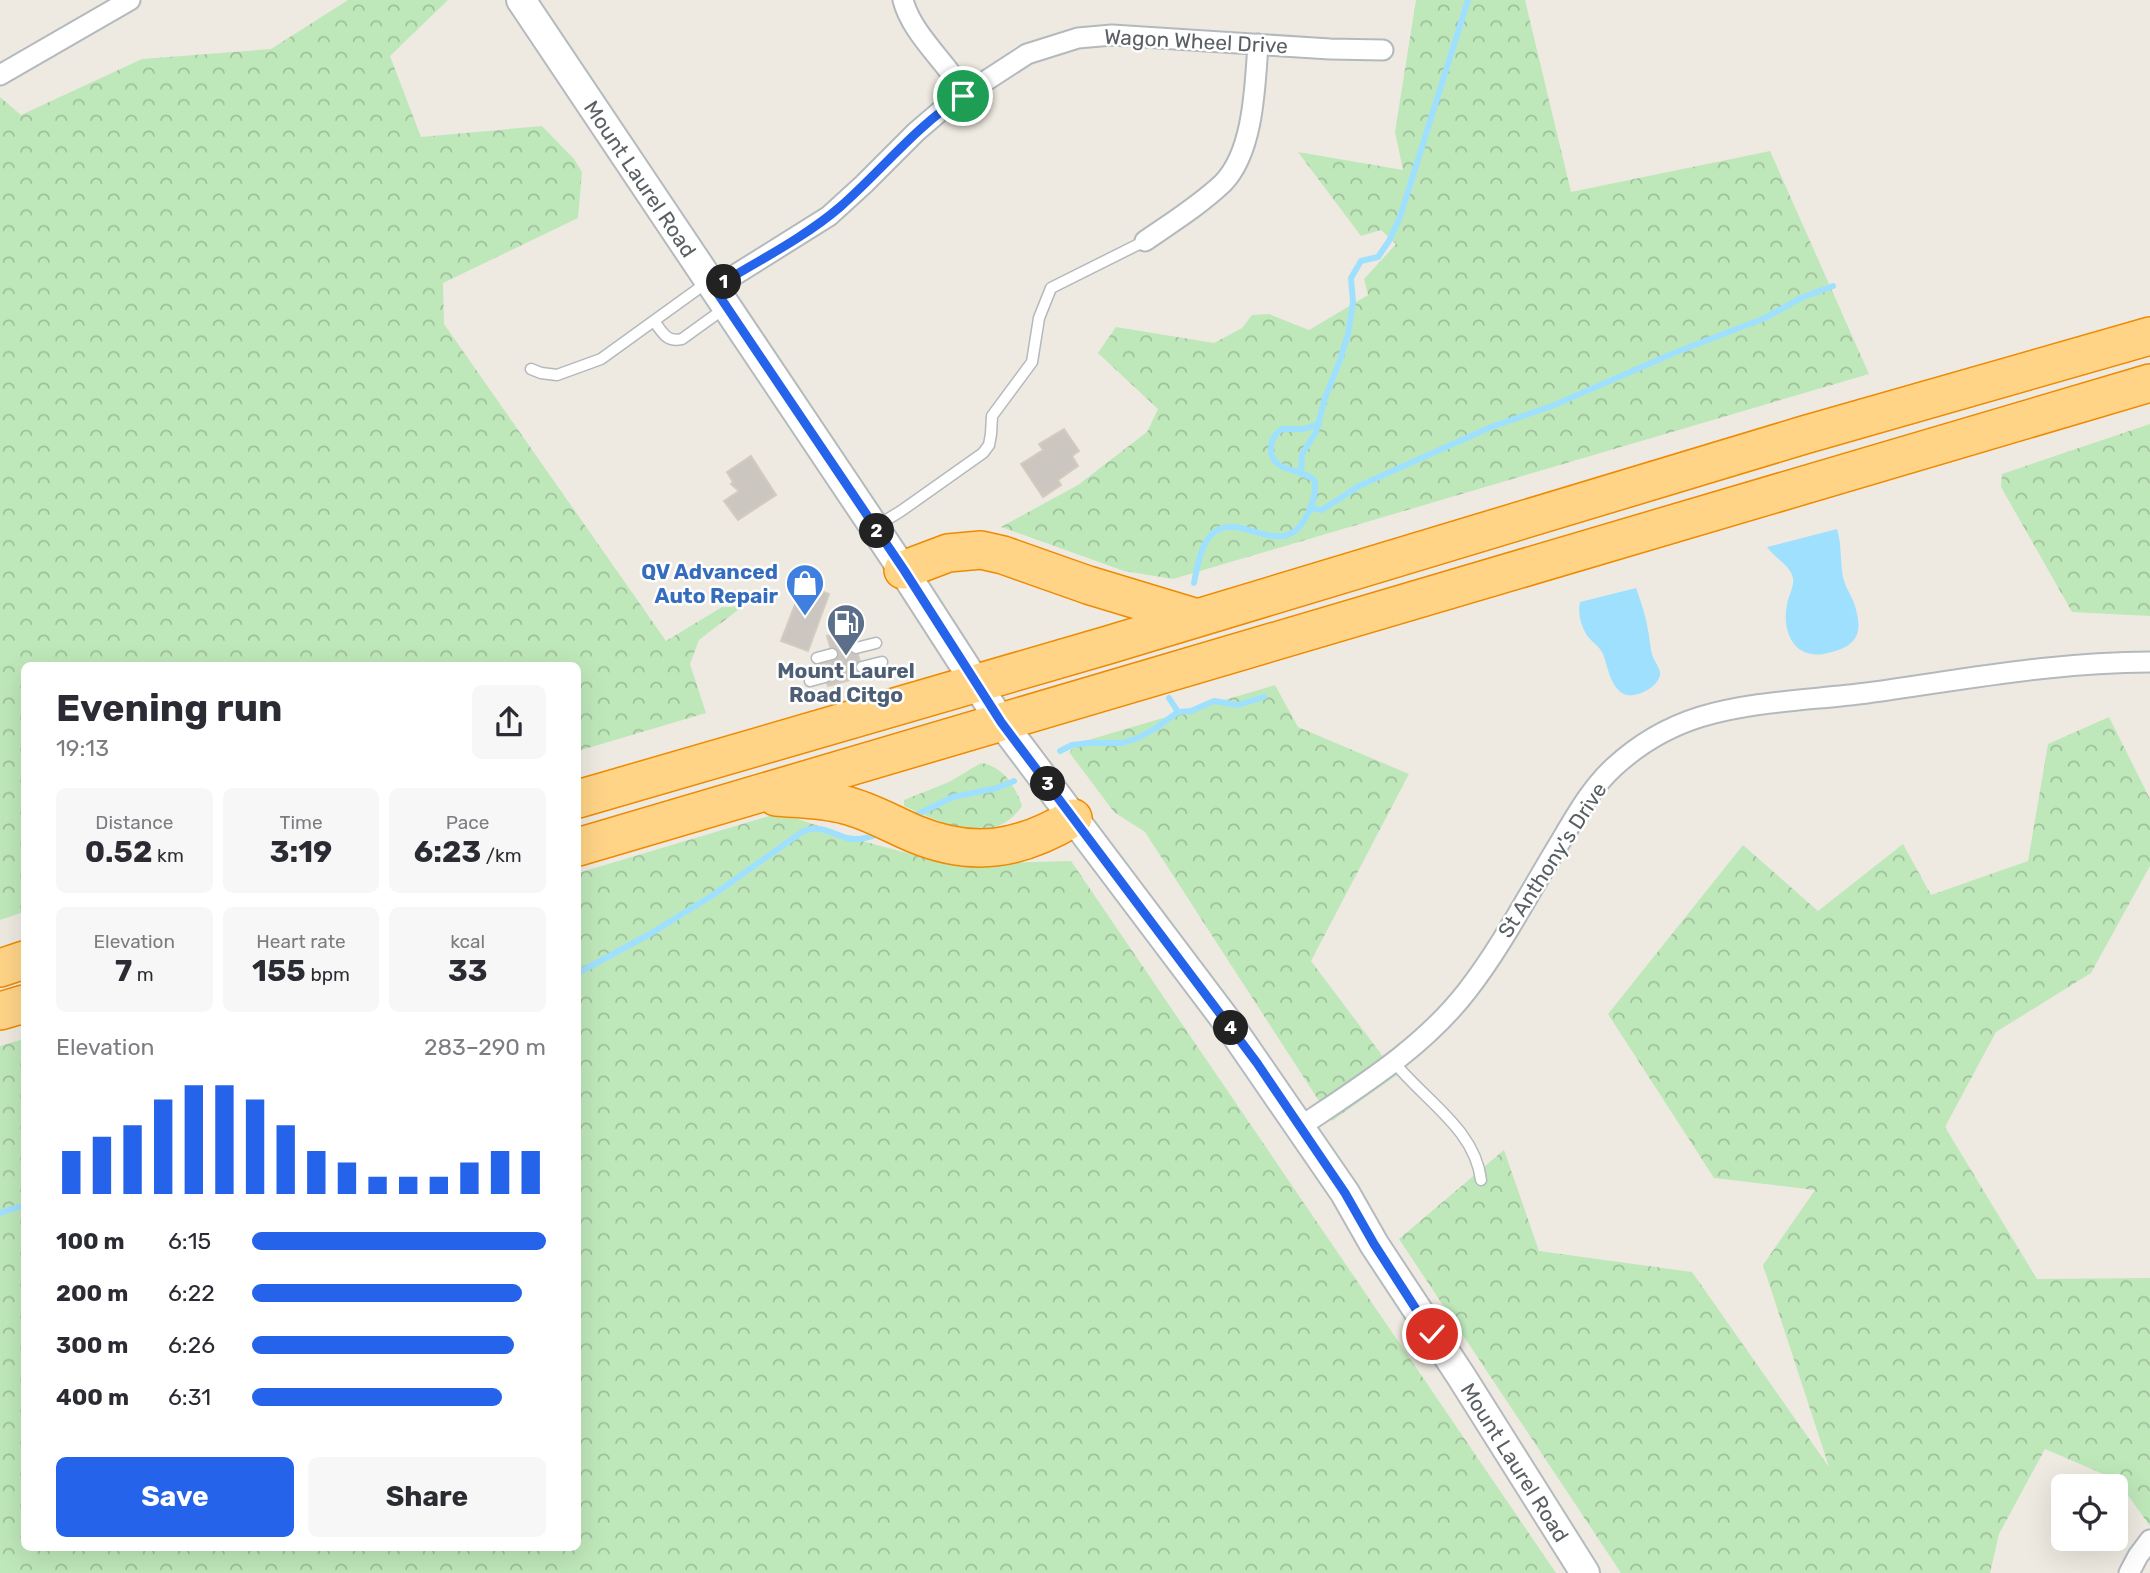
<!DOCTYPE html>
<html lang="en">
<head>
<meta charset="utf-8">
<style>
  :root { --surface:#fff; --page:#f7f7f7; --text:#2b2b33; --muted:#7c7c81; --accent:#2563eb }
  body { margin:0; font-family:Rubik,sans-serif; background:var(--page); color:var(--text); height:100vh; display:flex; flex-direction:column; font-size:26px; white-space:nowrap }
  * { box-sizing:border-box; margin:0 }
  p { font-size:23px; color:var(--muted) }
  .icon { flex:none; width:38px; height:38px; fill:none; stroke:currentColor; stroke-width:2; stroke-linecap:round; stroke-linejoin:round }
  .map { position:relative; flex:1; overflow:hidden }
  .details { position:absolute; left:21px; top:662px; width:560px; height:889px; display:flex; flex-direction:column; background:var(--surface); border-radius:10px; box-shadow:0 7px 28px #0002 }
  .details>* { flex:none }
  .fabs { position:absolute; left:2051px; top:1474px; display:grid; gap:14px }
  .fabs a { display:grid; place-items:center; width:77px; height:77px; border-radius:10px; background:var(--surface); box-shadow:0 7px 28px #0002; font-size:35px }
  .pin { position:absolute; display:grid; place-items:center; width:60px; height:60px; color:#fff; margin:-30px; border:4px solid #fff; border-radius:50%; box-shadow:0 2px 7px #0007 }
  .km { position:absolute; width:35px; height:35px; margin:-18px; border-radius:50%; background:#222; color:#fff; font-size:19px; line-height:35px; text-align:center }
  .round { display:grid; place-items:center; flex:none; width:74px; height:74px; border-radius:10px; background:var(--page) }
  .head { display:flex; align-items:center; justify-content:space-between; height:119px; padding:0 35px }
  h1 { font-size:38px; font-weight:700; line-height:52px }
  .metrics { display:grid; grid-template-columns:repeat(3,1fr); gap:10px; height:119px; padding:7px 35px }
  .metrics div { display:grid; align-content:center; border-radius:10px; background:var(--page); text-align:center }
  .metrics b { font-size:30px; font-weight:700 }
  .metrics small { font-size:19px; font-weight:400 }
  .metrics p { font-size:19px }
  .chart { height:196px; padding:14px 35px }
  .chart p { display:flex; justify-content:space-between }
  .chart svg { width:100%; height:126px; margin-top:7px; stroke:var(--accent); stroke-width:6 }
  .cta { display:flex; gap:14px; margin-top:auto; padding:14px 35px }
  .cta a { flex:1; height:80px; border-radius:10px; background:var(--accent); color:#fff; font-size:28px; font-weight:700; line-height:80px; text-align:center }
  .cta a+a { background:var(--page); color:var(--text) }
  ul { padding:0 35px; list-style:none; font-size:23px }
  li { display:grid; grid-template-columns:112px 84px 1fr; align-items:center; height:52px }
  li i { height:18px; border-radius:9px; background:var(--accent) }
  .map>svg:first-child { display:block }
  .forest { fill:url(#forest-crowns) }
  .water { fill:#a0e0ff }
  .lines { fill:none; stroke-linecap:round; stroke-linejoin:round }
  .stream { stroke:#a0e0ff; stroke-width:6 }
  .building { fill:#cbc7c0; stroke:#d3cbbf; stroke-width:2 }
  .lane-casing { stroke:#b4b9bd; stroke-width:13 }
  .street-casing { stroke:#b4b9bd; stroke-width:23 }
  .secondary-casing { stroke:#b5babf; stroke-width:32 }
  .highway-casing { stroke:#ef8a00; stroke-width:40 }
  .lane { stroke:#fff; stroke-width:10 }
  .street { stroke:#fff; stroke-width:19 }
  .secondary { stroke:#fff; stroke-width:28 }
  .highway { stroke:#ffd487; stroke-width:37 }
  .route-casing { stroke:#fff; stroke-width:14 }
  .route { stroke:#2563eb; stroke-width:9 }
  .labels { text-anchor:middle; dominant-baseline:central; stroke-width:5; stroke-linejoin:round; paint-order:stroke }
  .street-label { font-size:21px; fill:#595f63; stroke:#fff }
  .shop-label { font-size:21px; font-weight:bold; fill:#366cbe; stroke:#fff; text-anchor:end }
  .service-label { font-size:21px; font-weight:bold; fill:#4e5e75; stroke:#fff }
</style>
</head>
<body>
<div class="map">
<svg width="2150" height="1573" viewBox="0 0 2150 1573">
  <defs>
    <pattern id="forest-crowns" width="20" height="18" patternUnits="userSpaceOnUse" patternTransform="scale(1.75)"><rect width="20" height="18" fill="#bfe8ba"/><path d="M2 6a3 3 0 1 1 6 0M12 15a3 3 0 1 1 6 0" fill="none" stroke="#9ebf9b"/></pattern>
  </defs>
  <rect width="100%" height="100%" fill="#eeeae1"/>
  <path class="forest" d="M348,0H448L390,56L421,137L542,126L574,159L582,172L578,218L443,283L444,324L666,641L722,607H733L764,590L699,640L690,664L706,713L578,751V665H24V912L0,920V97L21,115L142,59L271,49Z
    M1416,0H1525L1571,192L1770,151L1869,374L1173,579L1124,571L1001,527L1078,485L1147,432L1158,409L1098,353L1116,327L1214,343L1242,328L1252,315L1269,314L1309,330L1368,295L1364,279L1396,244L1381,230L1361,236L1298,152L1403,170L1395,132Z
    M2150,424V616L2072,612L2001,487L2002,474Z
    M1275,685L1298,727L1409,774L1311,961L1397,1075L1332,1121L1145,832L1114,812L1069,752L1078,743Z
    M2109,717L2150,799V866L2091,973L1996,1032L1945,1127L2037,1279L2150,1278V1526L2117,1480L2045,1449L1999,1534L1990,1573H1621L1399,1239L1504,1150L1539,1251L1692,1272L1829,1467L1763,1265L1815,1190L1714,1178L1608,1014L1743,845L1818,911L1903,844L1931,895L2028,861L2048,744Z
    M981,763C1003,766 1016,787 1022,806C992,849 942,823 904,806V800L949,782Z
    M769,816L798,819L862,841L937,861L997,863L1071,861L1556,1573H0V1046L24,1039V1547H578V873Z"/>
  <path class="water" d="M1837,529C1842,545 1840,561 1843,577C1845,587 1852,596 1855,606C1865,638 1853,648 1824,654C1814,656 1801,653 1795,645C1786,635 1784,618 1787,605C1788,596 1794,588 1793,579C1792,566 1773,557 1767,547Z
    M1636,588C1641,602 1646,616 1648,630C1650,639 1650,649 1653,657C1655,662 1659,667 1660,672C1662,686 1633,701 1622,693C1610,685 1608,667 1603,654C1600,647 1594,644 1589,638C1582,630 1577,613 1580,602Z"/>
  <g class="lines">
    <path class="stream" d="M1301,472L1302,454L1316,432L1325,398L1340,360L1348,334L1353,302L1351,278L1361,261L1378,257L1389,241L1400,217L1468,0
      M1310,508L1322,510L1359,486L1491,427L1552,406L1674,353L1765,318L1803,297L1833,286
      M1194,583C1197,568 1200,548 1210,536C1238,505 1280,565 1306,517C1312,507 1316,493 1315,481C1302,467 1271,474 1271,449C1271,440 1274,434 1282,429H1304L1319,424
      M1169,698L1178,712
      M1060,751L1072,745L1089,743H1122L1138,738L1156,728L1178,712L1191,711L1214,701L1238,705L1264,697
      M914,816L953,797L997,788L1014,781
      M578,973L650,934L713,895L802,832C820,824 830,833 847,838C857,841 871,837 881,833
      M0,1213L24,1205"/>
  </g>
  <path class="building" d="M1064,429L1079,451L1072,456L1078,466L1058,480L1061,485L1043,497L1021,464L1043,450L1039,444Z
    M751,456L776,495L738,520L724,501L739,491L731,484L733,482L727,472Z
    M803,584L829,594L808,651L781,641Z
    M851,629L864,676L828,686L821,664L834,660L827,636Z"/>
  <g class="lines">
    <g class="lane-casing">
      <path id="lane" d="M654,321C662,332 667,343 682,339L725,308
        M531,369L541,373L557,375L601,359L709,281
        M875,527L901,511L983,453L989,445L991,434L992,416L1032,362L1039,318L1051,288L1145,241
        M856,648L876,643
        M817,658L832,654
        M862,667L882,662
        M810,681L825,677
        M1394,1062C1424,1100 1475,1129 1481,1180"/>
    </g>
    <g class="street-casing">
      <path id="street" d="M903,0C910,27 933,50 949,71C955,78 959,87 963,96
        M0,75L130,0
        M1145,241C1171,223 1200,205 1223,183C1254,151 1255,85 1258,44
        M714,288L829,216L864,184L916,132L944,108L1027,54L1078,38L1112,35L1330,49L1383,50
        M1300,1127C1359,1087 1422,1049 1467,991C1502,946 1529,893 1559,844C1575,817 1591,788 1614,767C1639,744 1668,727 1700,717C1753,701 1812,700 1867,693C1962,680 2054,662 2150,662
        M2129,1573L2138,1556L2150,1540"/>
    </g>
    <g class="secondary-casing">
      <g id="secondary">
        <path id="s1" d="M521,0L903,570L1001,722L1228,1023L1345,1193L1374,1244L1461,1376L1585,1573"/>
      </g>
    </g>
    <g class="highway-casing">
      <path id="highway" d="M903,570L948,553L981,550L1003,555L1088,585L1197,618
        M776,797C799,799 823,799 845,805C870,811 891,824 915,834C973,858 1020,850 1073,818
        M578,799L1108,645L1804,435L2150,336
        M578,847L2150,383
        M0,968L24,960
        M0,1011L24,1004"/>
    </g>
    <use href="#lane" class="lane"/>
    <use href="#street" class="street"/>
    <use href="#secondary" class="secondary"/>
    <use href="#highway" class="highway"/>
  </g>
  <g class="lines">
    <g class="route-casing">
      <path id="route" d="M963,96C916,126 882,170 840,207C804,238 754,263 714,288L904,570L1001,722L1257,1063L1345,1193L1374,1244L1432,1334"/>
    </g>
    <use href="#route" class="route"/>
  </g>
  <defs>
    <g id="shop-pin" transform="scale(2.0125)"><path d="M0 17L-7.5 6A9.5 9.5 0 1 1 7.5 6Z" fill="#3f7fe0" stroke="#fff"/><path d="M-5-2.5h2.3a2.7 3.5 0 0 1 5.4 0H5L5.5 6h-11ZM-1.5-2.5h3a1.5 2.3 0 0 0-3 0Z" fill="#fff"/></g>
    <g id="fuel-pin" transform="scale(2.0125)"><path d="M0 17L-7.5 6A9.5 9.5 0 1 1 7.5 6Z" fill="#5c6f8a" stroke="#fff"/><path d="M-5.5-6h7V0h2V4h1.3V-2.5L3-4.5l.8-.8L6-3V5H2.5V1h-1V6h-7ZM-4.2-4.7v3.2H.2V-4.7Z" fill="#fff"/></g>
  </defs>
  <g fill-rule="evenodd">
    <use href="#shop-pin" x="805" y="583"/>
    <use href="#fuel-pin" x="846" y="623"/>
  </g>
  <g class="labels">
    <g class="street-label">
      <text transform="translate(1196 41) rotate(3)">Wagon Wheel Drive</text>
      <text stroke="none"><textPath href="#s1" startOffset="215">Mount Laurel Road</textPath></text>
      <text transform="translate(1552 860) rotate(-57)">St Anthony's Drive</text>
      <text stroke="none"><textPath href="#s1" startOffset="1769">Mount Laurel Road</textPath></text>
    </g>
    <g class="shop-label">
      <text x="778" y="571">QV Advanced<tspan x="778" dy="24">Auto Repair</tspan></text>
    </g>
    <g class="service-label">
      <text x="846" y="670">Mount Laurel<tspan x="846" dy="24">Road Citgo</tspan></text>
    </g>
  </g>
</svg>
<div class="fabs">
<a><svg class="icon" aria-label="locate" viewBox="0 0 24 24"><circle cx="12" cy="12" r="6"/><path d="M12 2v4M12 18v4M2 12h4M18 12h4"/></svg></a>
</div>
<div class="pin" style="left:963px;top:96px;background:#1e9e55"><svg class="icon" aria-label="arrive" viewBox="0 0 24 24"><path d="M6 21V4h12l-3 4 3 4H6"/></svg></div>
<div class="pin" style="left:1432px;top:1334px;background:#d93025"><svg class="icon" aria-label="check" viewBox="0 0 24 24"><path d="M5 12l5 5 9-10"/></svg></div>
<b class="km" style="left:724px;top:282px">1</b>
<b class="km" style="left:877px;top:531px">2</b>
<b class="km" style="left:1048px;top:784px">3</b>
<b class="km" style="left:1231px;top:1028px">4</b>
<section class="details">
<div class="head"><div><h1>Evening run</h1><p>19:13</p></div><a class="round"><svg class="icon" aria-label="share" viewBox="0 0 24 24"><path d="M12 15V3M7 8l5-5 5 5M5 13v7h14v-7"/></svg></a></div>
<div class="metrics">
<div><p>Distance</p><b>0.52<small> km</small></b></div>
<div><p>Time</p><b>3:19</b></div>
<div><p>Pace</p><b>6:23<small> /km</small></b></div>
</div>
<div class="metrics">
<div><p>Elevation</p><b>7<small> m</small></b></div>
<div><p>Heart rate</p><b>155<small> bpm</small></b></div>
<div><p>kcal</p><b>33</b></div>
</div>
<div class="chart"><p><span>Elevation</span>283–290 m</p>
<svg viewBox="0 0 160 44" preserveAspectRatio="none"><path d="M5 44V29M15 44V24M25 44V20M35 44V11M45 44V6M55 44V6M65 44V11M75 44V20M85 44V29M95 44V33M105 44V38M115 44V38M125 44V38M135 44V33M145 44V29M155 44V29"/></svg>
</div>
<ul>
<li><b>100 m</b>6:15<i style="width:100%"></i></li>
<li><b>200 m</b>6:22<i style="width:92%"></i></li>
<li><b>300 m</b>6:26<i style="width:89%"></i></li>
<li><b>400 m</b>6:31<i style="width:85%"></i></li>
</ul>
<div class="cta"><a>Save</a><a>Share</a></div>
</section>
</div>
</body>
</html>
